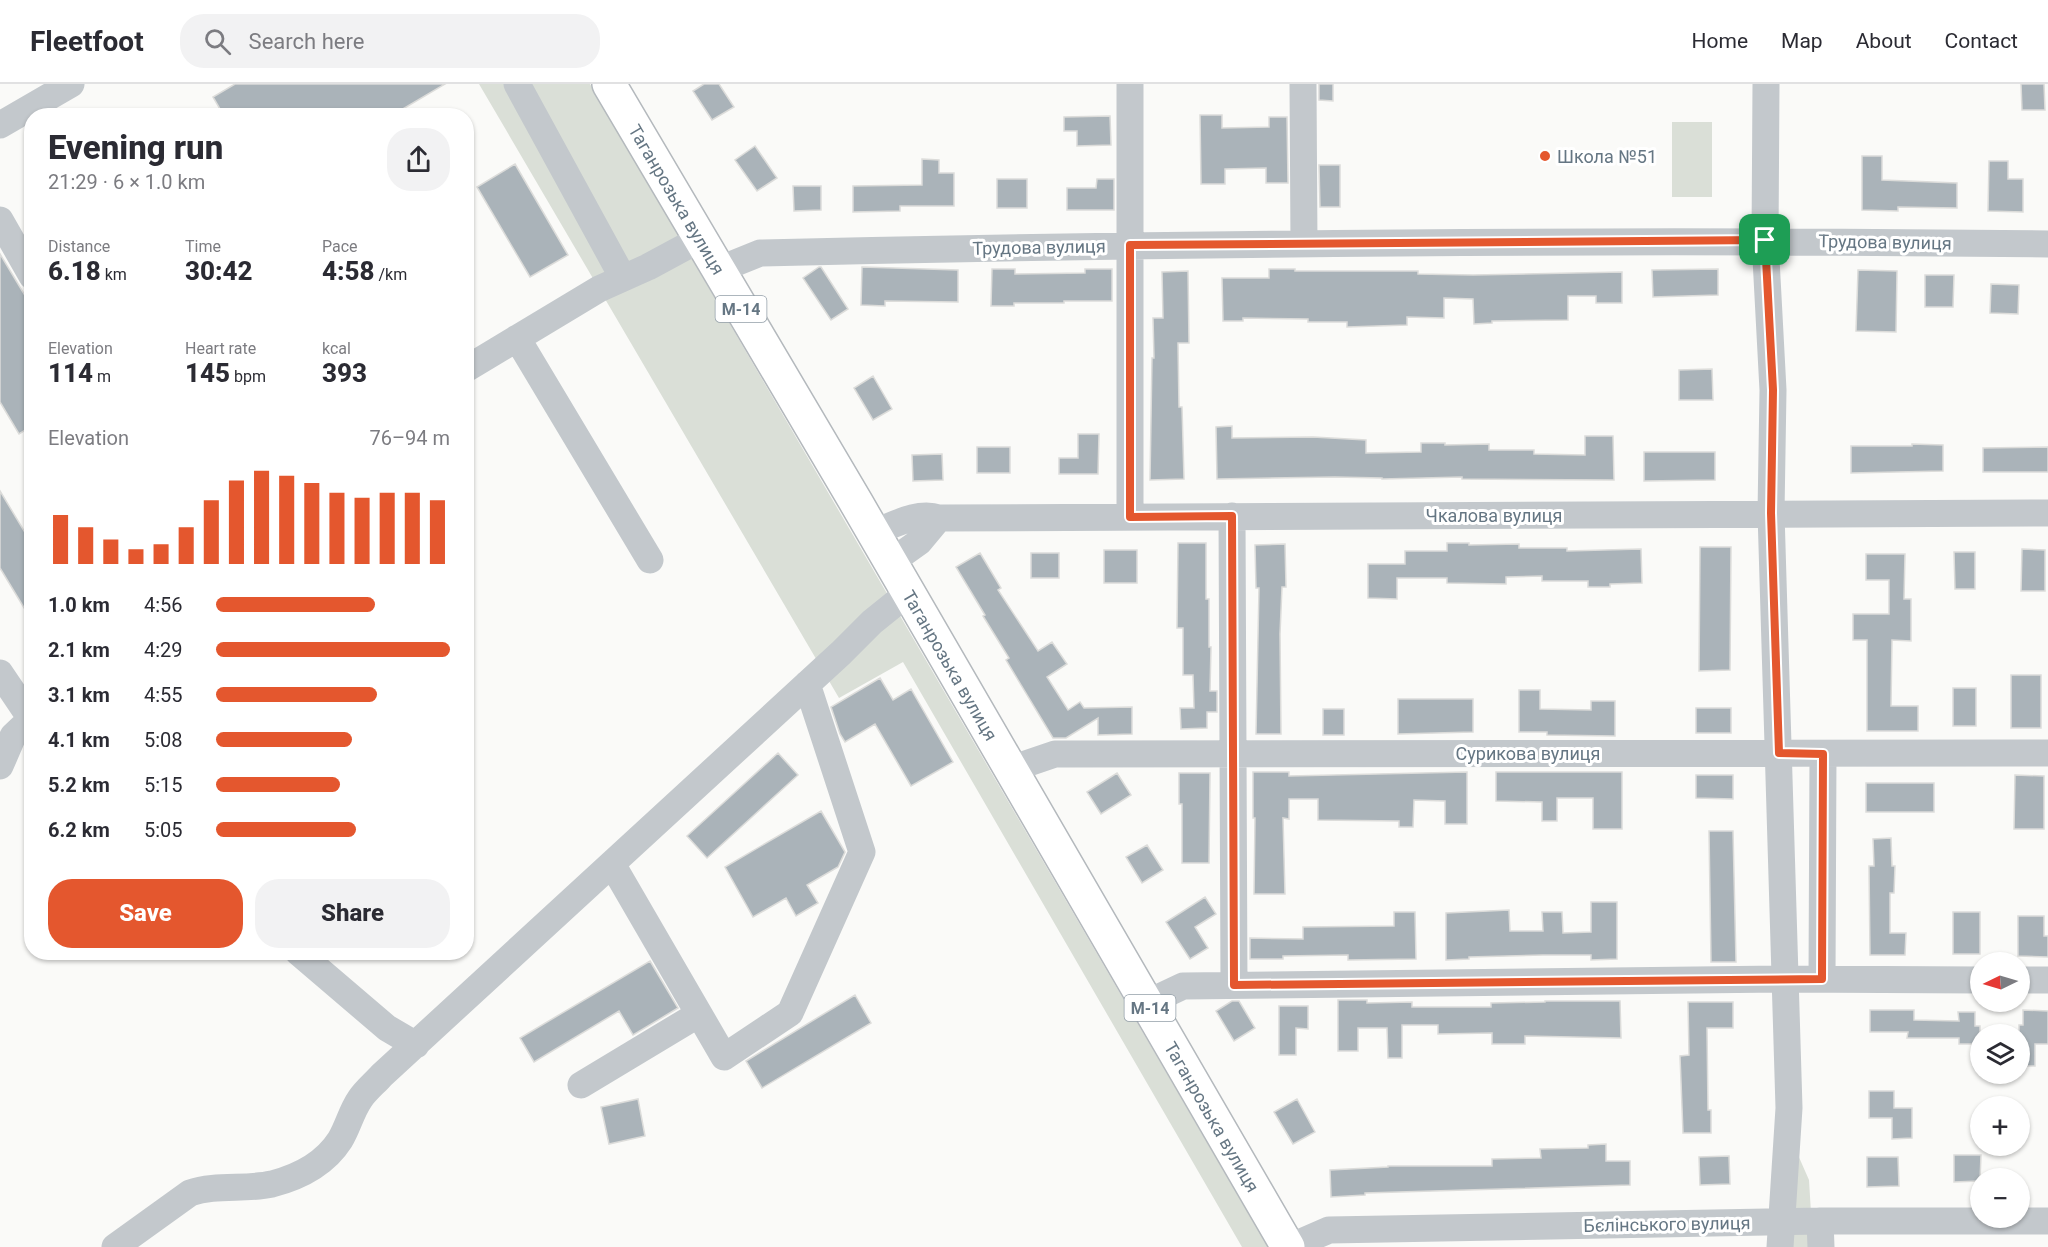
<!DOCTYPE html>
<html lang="en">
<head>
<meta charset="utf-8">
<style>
  :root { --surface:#fff; --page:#f2f2f3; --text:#2b2b33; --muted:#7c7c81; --line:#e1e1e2; --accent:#e4572e }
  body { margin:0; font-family:Roboto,sans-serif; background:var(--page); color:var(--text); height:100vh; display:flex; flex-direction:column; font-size:22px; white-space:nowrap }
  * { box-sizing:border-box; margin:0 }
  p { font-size:20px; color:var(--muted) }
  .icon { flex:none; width:33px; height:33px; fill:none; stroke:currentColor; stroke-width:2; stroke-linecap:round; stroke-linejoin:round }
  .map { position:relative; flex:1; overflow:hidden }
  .side { position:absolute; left:24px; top:24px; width:450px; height:852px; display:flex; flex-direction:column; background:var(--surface); border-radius:24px; box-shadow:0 2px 4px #0004 }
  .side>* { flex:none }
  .needle { width:39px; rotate:265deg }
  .controls { position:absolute; left:1970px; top:868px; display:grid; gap:12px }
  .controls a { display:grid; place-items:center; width:60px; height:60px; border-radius:50%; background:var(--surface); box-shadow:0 2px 4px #0004; font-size:30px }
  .pin { position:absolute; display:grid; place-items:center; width:51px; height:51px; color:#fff; margin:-26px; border-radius:12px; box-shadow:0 3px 9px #0006 }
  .round { display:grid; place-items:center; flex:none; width:63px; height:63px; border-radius:24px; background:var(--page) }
  .summary { display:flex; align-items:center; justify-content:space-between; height:102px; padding:0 24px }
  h1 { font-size:33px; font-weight:800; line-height:45px }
  .stats { display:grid; grid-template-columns:repeat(3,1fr); gap:9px; height:102px; padding:6px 24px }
  .stats div { display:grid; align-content:center }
  .stats b { font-size:26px; font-weight:800 }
  .stats small { font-size:16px; font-weight:400 }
  .stats p { font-size:16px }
  .chart { height:168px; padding:12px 24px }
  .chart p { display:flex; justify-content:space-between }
  .chart svg { width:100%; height:108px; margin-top:6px; stroke:var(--accent); stroke-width:6 }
  .button { display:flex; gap:12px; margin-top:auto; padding:12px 24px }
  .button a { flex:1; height:69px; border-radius:24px; background:var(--accent); color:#fff; font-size:24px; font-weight:800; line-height:69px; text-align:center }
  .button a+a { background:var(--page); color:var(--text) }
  ul { padding:0 24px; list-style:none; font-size:20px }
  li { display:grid; grid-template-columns:96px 72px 1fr; align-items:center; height:45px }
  li i { height:15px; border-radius:8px; background:var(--accent) }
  header { display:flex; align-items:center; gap:36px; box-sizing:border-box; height:84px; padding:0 30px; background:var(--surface); border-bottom:2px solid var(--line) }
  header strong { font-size:28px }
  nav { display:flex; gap:33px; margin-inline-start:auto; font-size:21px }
  .search { width:420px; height:54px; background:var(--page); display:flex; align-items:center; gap:15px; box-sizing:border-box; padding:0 21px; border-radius:24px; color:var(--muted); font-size:22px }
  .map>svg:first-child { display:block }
  .green { fill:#dadfd7 }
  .building { fill:#aab3b9; stroke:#dcdcda; stroke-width:1.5 }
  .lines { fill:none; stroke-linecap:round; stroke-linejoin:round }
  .highway-casing { stroke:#b4b9bd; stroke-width:36 }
  .minor { stroke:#c3c8cc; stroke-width:27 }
  .highway { stroke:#fff; stroke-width:33 }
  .route-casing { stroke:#fff; stroke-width:12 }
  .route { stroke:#e4572e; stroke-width:8 }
  .poi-dot { fill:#e4572e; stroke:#fff; stroke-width:2 }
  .labels { text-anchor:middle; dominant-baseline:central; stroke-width:6; stroke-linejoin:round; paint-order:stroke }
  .shield { fill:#fff; stroke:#939fa8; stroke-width:1.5 }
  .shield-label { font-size:16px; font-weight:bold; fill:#657683 }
  .poi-label { font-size:18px; fill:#657683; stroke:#fff; text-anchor:start }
  .street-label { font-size:18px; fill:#657683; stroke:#fff }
</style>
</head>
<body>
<header>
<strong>Fleetfoot</strong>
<div class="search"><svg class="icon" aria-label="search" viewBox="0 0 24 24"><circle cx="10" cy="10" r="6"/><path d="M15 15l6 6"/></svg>Search here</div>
<nav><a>Home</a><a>Map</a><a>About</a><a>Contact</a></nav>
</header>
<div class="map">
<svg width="2048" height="1163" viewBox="0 0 2048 1163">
  <rect width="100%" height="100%" fill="#fafaf8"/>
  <path class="green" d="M479,0H590L1268,1163H1242L903,578L839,614Z
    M1672,38H1712V113H1672Z
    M1780,1030L1809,1096L1811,1129H1781Z
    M1781,1146H1811L1812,1163H1780Z"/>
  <path class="building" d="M235,0H445L391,32H224L213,13Z
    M704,0H719L734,23L712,36L693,7Z
    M1319,0H1333V17L1319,16Z
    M2021,0H2044L2045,26H2022Z
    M1200,31H1222V44L1269,43V33H1287L1288,99H1266V84L1225,85V100H1201Z
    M1110,32L1111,61L1077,62V47H1064V33Z
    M755,62L777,94L757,107L735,76Z
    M1862,72H1882V96L1957,99V124L1898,123V127L1862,126Z
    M922,75L939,76V89H954V122H900V127L853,128V102L922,101Z
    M1989,77H2008V95H2023V128L1988,127Z
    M515,80L568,171L530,193L477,103Z
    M1319,81H1340V123H1320Z
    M997,95H1027V124H997Z
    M1097,95H1114V126H1067V104H1096Z
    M793,102H821V126L794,127Z
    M0,170L32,223V342L19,350L0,318Z
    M819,183H821L848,225L831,236L803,194Z
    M862,183L958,186V218L885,217V222L861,221Z
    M992,185H1015V190L1085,189V185H1112V217H1064V219H1014V222H991Z
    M1269,185H1295V187H1418V190L1473,191L1622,188V219H1596V212H1568V236L1492,237V239L1474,240L1473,215L1444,214V234L1407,233V241L1347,243V238H1308V235L1243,234V237H1223L1222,194H1269Z
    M1718,185V211L1653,213L1652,186Z
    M1858,186L1897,187L1896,248L1856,247Z
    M1188,187L1189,259H1178L1179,323H1182L1184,395L1150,396L1152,274H1154L1153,234H1163L1162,188Z
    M1925,191H1954L1953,223H1925Z
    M1991,200L2019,201L2018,230L1990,229Z
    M1712,285L1713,316H1679V286Z
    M873,292L892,325L873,336L854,304Z
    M1232,342V354L1313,353L1366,356V369L1421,368V359H1445V361L1489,360V366H1534V370L1585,371V352H1613L1614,396L1462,395V393L1382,395V394L1335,393L1217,395L1216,343Z
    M1078,350H1099L1098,390H1059V374H1078Z
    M1912,360L1943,361V387L1851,389V362H1912Z
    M977,363H1010V389H977Z
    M2048,363V388H1983V364Z
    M1644,368H1715V396L1644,397Z
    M942,370L943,396L913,397L912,371Z
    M0,407L32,460V537L0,484Z
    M1178,459H1206V515H1209V563H1211L1210,607H1217V628H1207V644L1181,645L1180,624H1194L1193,591H1183V544H1177Z
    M1447,459H1469V461L1519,460V464H1567V467L1641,465L1642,499L1610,500V503H1588V497H1542V492L1506,493V500L1447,499V494H1397V515L1368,514V480H1405V467H1447Z
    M1285,460L1286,503H1282L1280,550L1281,650H1256L1259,504H1256L1255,461Z
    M1700,463H1731L1730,586L1699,587Z
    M2022,465L2045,466V507H2021Z
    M1104,466H1137V499H1104Z
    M1954,468H1975V505H1955Z
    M980,469L1001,504L998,506L1038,567L1052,558L1067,580L1047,593L1068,626L1080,618L1084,624L1132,623V650L1098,651V634L1066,654H1053L1006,576L1009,574L983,532L985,531L956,483Z
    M1031,469H1059V494H1031Z
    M1866,470H1905L1904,515H1911V557L1892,556L1891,622H1918V647H1867V556H1853V530H1889V496H1866Z
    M2011,591H2041V644H2011Z
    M880,594L893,616L911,605L953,678L911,702L875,640L845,658L840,650L831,623Z
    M1953,604H1976V642H1953Z
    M1519,606H1540V625L1591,626V617H1615V652L1547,651V648H1519Z
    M1398,615H1473V648L1398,650Z
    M1696,624H1731V649H1696Z
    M1323,625H1344V651H1323Z
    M778,669L798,691L707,774L687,752Z
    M1253,688H1289V692L1467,688V740H1445V717L1414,716L1413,743H1399V737L1318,736V715H1289V735L1283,734L1285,810H1254L1255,734H1253Z
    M1496,688H1622V745H1593V714H1557V737H1542V718L1496,717Z
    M1117,689L1131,711L1101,730L1087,708Z
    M1179,689H1210L1209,779H1182V720H1179Z
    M1696,691H1733V715L1696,714Z
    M2015,691L2044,692V745H2014Z
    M1866,699H1934V728H1866Z
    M821,727L845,768L838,783L807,801L818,819L796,832L786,814L753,833L725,783Z
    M1709,747H1733L1736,878H1711Z
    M1891,754L1892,782H1895L1894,809H1890V849H1906L1905,871H1870L1869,782H1874L1873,755Z
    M1147,761L1163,786L1142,799L1126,773Z
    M1205,813L1216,830L1195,843L1208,864L1190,875L1166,838Z
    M1591,818H1617V875L1591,876V871H1543L1469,873V875L1446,876V829L1509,826L1510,847H1543L1542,828H1562L1563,849L1591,848Z
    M1394,828H1415L1416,875L1348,876V871L1283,872V875H1250V854L1303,855V843L1394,842Z
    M1953,828H1980V870H1953Z
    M2018,832H2044V852H2048V873L2018,872Z
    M650,877L678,924L633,951L619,927L534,978L520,954Z
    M855,911L871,939L762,1004L746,977Z
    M1338,916H1367V919L1412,918V923H1491V919L1545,918V917H1620L1621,954L1525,952V960H1492V949L1438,950V941H1402V974H1388L1387,944H1358V967H1338Z
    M1232,917H1239L1255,944L1234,957L1216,927Z
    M1688,918H1733V944H1707L1708,1026H1711V1049H1683L1680,972L1689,971Z
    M1279,922H1308V945L1296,944V971H1279Z
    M1870,926H1914V936L1959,937L1958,928H1975V942H1980V960H1959V954H1907L1908,948H1870Z
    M2023,926L2048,927V960H2035V982H2019V941H2023Z
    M1869,1007H1894V1024H1912V1054L1892,1055V1034H1869Z
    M638,1015L645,1052L609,1060L601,1023Z
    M1297,1015L1315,1048L1293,1060L1274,1028Z
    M1606,1060V1077H1630V1101L1365,1109V1111L1331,1113L1330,1086L1388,1083V1082H1492V1075L1541,1074L1540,1065L1588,1064V1061Z
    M1954,1071H1981L1980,1097L1954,1098Z
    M1729,1072L1730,1100L1700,1101L1699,1073Z
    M1867,1073H1898L1899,1102L1867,1103Z"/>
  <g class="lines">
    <g class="highway-casing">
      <g id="highway">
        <path id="s1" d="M609,0L857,420L1288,1163"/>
      </g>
    </g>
    <path class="minor" d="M517,0L623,194
      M1303,0L1304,160
      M1766,0L1765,156L1773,306L1771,429L1789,1024L1780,1163
      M0,41L71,0
      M0,136L32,192
      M718,186L760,169C1190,159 1619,155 2048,160
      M517,254L650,476
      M466,285L599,205L648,183L700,155
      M1232,432L1234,901
      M1130,433V0
      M873,449C894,441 917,427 939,434L2048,429
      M891,478L919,458L939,434
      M0,589L25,626
      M0,682L13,652L32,634
      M1011,685L1055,670L2048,669
      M612,780L724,973L790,929L862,768L807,600
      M298,868L387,944L416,961
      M1822,895L1823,670
      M2019,896H2048
      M1147,919L1183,902L1785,895L1980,896
      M581,1001L699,930
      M1820,1137L1821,1163
      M115,1163L190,1109C216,1100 245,1106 272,1100C299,1093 324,1081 340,1056C348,1043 351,1028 360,1015C366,1006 375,999 382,991L841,569L872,538L908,509
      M1290,1163L1329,1146L1820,1137H2048"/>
    <use href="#highway" class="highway"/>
  </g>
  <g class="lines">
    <g class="route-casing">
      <path id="route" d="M1765,156L1773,306L1771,429L1779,669L1823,670L1822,895L1234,901L1232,432L1130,433V161Z"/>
    </g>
    <use href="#route" class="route"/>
  </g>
  <circle class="poi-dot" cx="1545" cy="72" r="6"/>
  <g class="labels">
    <g class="shield">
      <rect x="715.5" y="212" width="51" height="26" rx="4.5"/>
      <rect x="1124.5" y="911" width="51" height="26" rx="4.5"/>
    </g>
    <g class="shield-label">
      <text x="741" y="225">М-14</text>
      <text x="1150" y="924">М-14</text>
    </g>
    <g class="poi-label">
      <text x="1557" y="72">Школа №51</text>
    </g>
    <g class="street-label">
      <text stroke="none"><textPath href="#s1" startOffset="134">Таганрозька вулиця</textPath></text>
      <text transform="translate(1885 158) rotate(1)">Трудова вулиця</text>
      <text transform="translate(1039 163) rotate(-1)">Трудова вулиця</text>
      <text x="1494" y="431">Чкалова вулиця</text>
      <text stroke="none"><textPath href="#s1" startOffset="674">Таганрозька вулиця</textPath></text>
      <text x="1528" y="669">Сурикова вулиця</text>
      <text stroke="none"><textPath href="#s1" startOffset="1196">Таганрозька вулиця</textPath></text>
      <text transform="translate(1667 1140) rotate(-1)">Бєлінського вулиця</text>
    </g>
  </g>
</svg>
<div class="controls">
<a><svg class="needle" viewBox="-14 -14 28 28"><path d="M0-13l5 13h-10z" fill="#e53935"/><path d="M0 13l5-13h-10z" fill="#7c7c81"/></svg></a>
<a><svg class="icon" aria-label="layers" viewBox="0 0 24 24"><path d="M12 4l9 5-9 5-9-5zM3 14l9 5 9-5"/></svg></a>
<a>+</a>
<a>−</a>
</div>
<div class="pin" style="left:1765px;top:156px;background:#1e9e55"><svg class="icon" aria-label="arrive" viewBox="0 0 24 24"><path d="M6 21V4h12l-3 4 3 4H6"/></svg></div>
<section class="side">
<div class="summary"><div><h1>Evening run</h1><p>21:29 · 6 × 1.0 km</p></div><a class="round"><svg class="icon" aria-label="share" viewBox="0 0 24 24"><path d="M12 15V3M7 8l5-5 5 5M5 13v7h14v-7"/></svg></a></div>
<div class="stats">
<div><p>Distance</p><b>6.18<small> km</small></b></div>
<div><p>Time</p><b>30:42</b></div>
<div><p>Pace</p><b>4:58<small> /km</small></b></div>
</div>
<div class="stats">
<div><p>Elevation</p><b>114<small> m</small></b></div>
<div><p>Heart rate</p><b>145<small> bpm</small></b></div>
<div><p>kcal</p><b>393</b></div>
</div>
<div class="chart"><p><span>Elevation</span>76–94 m</p>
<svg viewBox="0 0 160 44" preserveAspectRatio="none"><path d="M5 44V24M15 44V29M25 44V34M35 44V38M45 44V36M55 44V29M65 44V18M75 44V10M85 44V6M95 44V8M105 44V11M115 44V15M125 44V17M135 44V15M145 44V15M155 44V18"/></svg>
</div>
<ul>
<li><b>1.0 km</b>4:56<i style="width:68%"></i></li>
<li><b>2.1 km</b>4:29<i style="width:100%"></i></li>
<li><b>3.1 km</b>4:55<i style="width:69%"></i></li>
<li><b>4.1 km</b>5:08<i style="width:58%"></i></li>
<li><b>5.2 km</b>5:15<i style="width:53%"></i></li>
<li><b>6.2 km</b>5:05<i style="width:60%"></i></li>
</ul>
<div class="button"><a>Save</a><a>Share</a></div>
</section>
</div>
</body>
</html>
